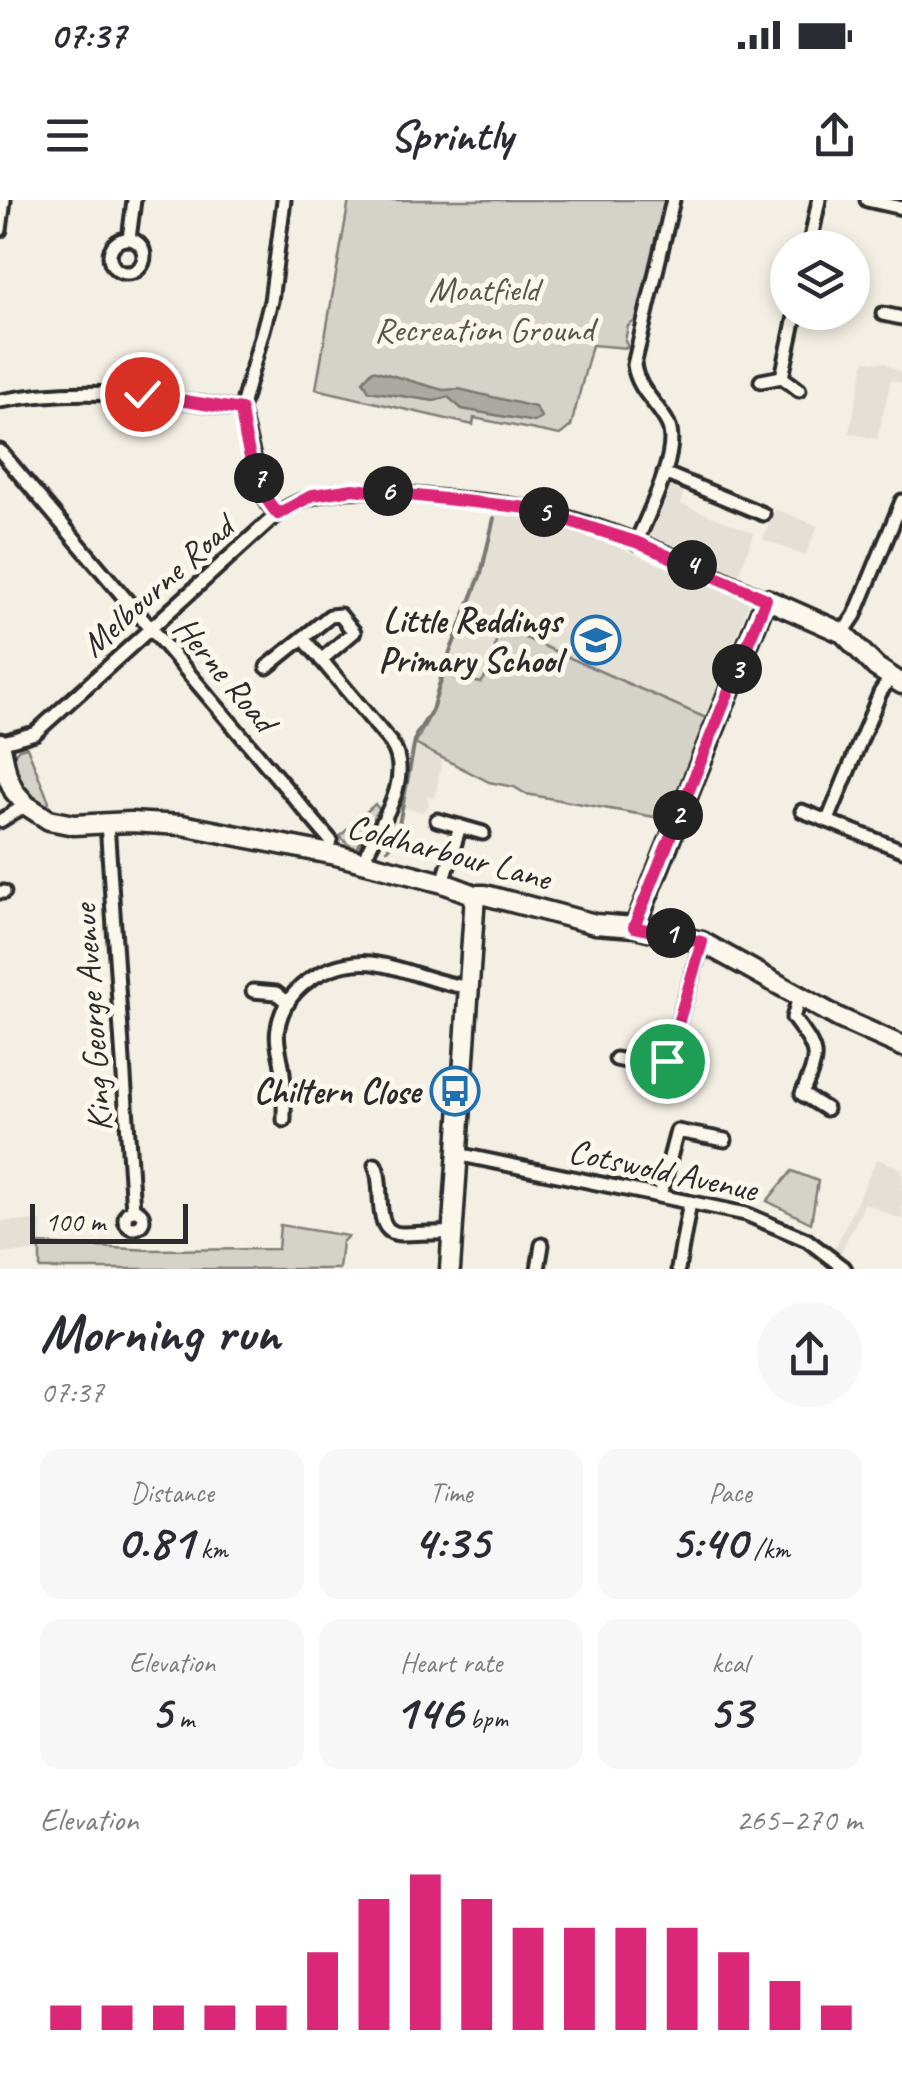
<!DOCTYPE html>
<html lang="en">
<head>
<meta charset="utf-8">
<style>
  :root { --surface:#fff; --page:#f7f7f7; --text:#2b2b33; --muted:#7c7c81; --accent:#db2777 }
  body { margin:0; font-family:Caveat,sans-serif; background:var(--page); color:var(--text); height:100vh; display:flex; flex-direction:column; font-size:38px; white-space:nowrap }
  * { box-sizing:border-box; margin:0 }
  p { font-size:32px; color:var(--muted) }
  .icon { flex:none; width:55px; height:55px; fill:none; stroke:currentColor; stroke-width:2; stroke-linecap:round; stroke-linejoin:round }
  .map { position:relative; height:1069px; overflow:hidden }
  .details { display:flex; flex-direction:column; background:var(--surface); flex:1 }
  .details>* { flex:none }
  .fabs { position:absolute; left:770px; top:30px; display:grid; gap:20px }
  .fabs a { display:grid; place-items:center; width:100px; height:100px; border-radius:50%; background:var(--surface); box-shadow:0 5px 15px #0003; font-size:50px }
  .scale { position:absolute; left:30px; bottom:25px; width:158px; box-sizing:border-box; padding-left:10px; border:5px solid #2b2b2b; border-top:0; font-size:28px; line-height:35px; white-space:nowrap; color:#2b2b2b; -webkit-text-stroke:8px #fbf7ec; paint-order:stroke }
  .pin { position:absolute; display:grid; place-items:center; width:85px; height:85px; color:#fff; margin:-42px; border:5px solid #fff; border-radius:50%; box-shadow:0 2px 10px #0007 }
  .km { position:absolute; width:50px; height:50px; margin:-25px; border-radius:50%; background:#222; color:#fff; font-size:28px; line-height:50px; text-align:center }
  .round { display:grid; place-items:center; flex:none; width:105px; height:105px; border-radius:52px; background:var(--page) }
  .overview { display:flex; align-items:center; justify-content:space-between; height:170px; padding:0 40px }
  h1 { font-size:55px; font-weight:800; line-height:75px }
  .figures { display:grid; grid-template-columns:repeat(3,1fr); gap:15px; height:170px; padding:10px 40px }
  .figures div { display:grid; align-content:center; border-radius:20px; background:var(--page); text-align:center }
  .figures b { font-size:50px; font-weight:800 }
  .figures small { font-size:28px; font-weight:400 }
  .figures p { font-size:28px }
  .chart { height:280px; padding:20px 40px }
  .chart p { display:flex; justify-content:space-between }
  .chart svg { width:100%; height:180px; margin-top:10px; stroke:var(--accent); stroke-width:6 }
  .status { display:flex; justify-content:space-between; align-items:center; height:70px; padding:0 50px; background:var(--surface); direction:ltr }
  .status svg { height:28px; fill:currentColor }
  header { display:flex; justify-content:space-between; align-items:center; height:130px; padding:0 40px; background:var(--surface); font-size:45px; font-weight:800 }
  .map>svg:first-child { display:block }
  .built { fill:#e4e0d6 }
  .green { fill:#d5d2c9; stroke:#807e7a; stroke-width:2.5 }
  .water { fill:#aca9a2; stroke:#787772; stroke-width:2.5 }
  .lines { fill:none; stroke-linecap:round; stroke-linejoin:round }
  .stream { stroke:#787772; stroke-width:4 }
  .street-casing { stroke:#2b2b2b; stroke-width:19 }
  .secondary-casing { stroke:#2b2b2b; stroke-width:25 }
  .street { stroke:#fbf7ec; stroke-width:11 }
  .secondary { stroke:#fbf7ec; stroke-width:18 }
  .route-casing { stroke:#fff; stroke-width:20 }
  .route { stroke:#db2777; stroke-width:12 }
  .labels { text-anchor:middle; dominant-baseline:central; stroke-width:10; stroke-linejoin:round; paint-order:stroke }
  .park-label { font-size:35px; fill:#565552; stroke:#fbf7ec }
  .street-label { font-size:35px; fill:#2b2b2b; stroke:#fbf7ec }
  .poi-label { font-size:35px; font-weight:bold; fill:#2b2b2b; stroke:#fbf7ec; text-anchor:end }
</style>
</head>
<body>
<div class="status"><b>07:37</b><svg viewBox="0 0 49 12"><path d="M0 12V9h3v3zM5 12V6h3v6zM10 12V3h3v9zM15 12V0h3v12zM26 1h20v11H26zM47 4h2v5h-2z"/></svg></div>
<header><svg class="icon" aria-label="menu" viewBox="0 0 24 24"><path d="M4 6h16M4 12h16M4 18h16"/></svg>Sprintly<svg class="icon" aria-label="share" viewBox="0 0 24 24"><path d="M12 15V3M7 8l5-5 5 5M5 13v7h14v-7"/></svg></header>
<div class="map">
<svg width="902" height="1069" viewBox="0 0 902 1069">
  <rect width="100%" height="100%" fill="#f3efe4"/>
  <filter id="ink" filterUnits="userSpaceOnUse"><feTurbulence type="fractalNoise" baseFrequency=".01" numOctaves="2"/><feDisplacementMap in="SourceGraphic" scale="20" xChannelSelector="R" yChannelSelector="G"/><feConvolveMatrix kernelMatrix="1 2 1 2 8 2 1 2 1" color-interpolation-filters="sRGB"/></filter>
  <g filter="url(#ink)">
    <path class="built" d="M865,161L886,163L902,174V183L891,180L877,239L849,233Z
      M668,286L683,292L681,304L754,333L738,376L644,336Z
      M775,309L818,326L805,356L763,339Z
      M496,314L550,322L591,336L749,402L666,619L526,594L514,587L489,582L443,556L435,597L427,596L429,605L422,612L404,608L415,544L432,512Z
      M877,959L902,969V1020L865,1003L840,1054L834,1050Z
      M0,1021H42L40,1052L0,1053Z"/>
    <path class="green" d="M349,0H668L639,118L628,126L625,141L629,148L592,145L571,226L560,235L474,218L473,225L316,189Z
      M498,426L706,518L666,619L526,594L514,587L489,582L415,544L432,512L444,474L481,483L492,467Z
      M27,547L49,602L47,607H42C26,593 12,578 13,556L19,549Z
      M375,604L379,609L357,648L348,645L340,636Z
      M792,971L818,981L811,1023L767,1001Z
      M280,1025L348,1036L342,1042L339,1069H40V1044L151,1050L278,1049Z"/>
    <path class="water" d="M373,170L443,190L459,189L535,207L542,218L534,222L462,209L448,197L434,201L369,191L363,181Z"/>
    <g class="lines">
      <path class="stream" d="M388,649L397,635L416,535L432,510L444,467L481,374L494,318"/>
      <g class="street-casing">
        <path id="street" d="M867,0L902,8
          M0,30L4,0
          M110 56a17 17 0 1 1 34 0a17 17 0 1 1-34 0Z
          M129,39L134,0
          M809,48L819,0
          M883,114L902,118
          M782,177L796,112
          M761,181L782,177L799,190
          M0,201C81,185 160,196 241,210
          M0,251L331,641
          M664,273L763,314
          M277,314C324,282 372,290 425,296C465,300 506,302 546,312C621,331 696,365 766,399
          M636,343C647,316 681,252 668,224C657,202 638,191 634,165L673,0
          M843,433L855,415L902,301
          M303,438L391,543C416,579 377,628 363,661
          M267,467L330,416L340,415L354,432L321,460
          M0,543L35,533L277,314L268,304L261,287L241,210L271,101L284,0
          M802,611L902,650
          M437,620L483,633
          M828,620L880,493L890,478
          M0,621L26,605
          M107,623L133,1010
          M443,683L460,626
          M0,692H4
          M253,791L276,793L288,803
          M799,797L793,818C819,853 820,853 802,894L826,909
          M616,859L654,867L667,861L702,742
          M284,920C284,905 285,889 283,874C282,858 275,843 278,828C284,783 338,756 378,764C408,769 440,785 468,787
          M457,954L746,1014L807,1040L845,1069
          M375,965C386,987 370,1034 402,1034C419,1034 435,1032 452,1033
          M660,996L677,931L725,940
          M125 1019a9 9 0 1 1 18 0a9 9 0 1 1-18 0Z
          M538,1069L542,1045
          M678,1069L690,1002"/>
      </g>
      <g class="secondary-casing">
        <path id="secondary" d="M0,543L7,575L14,591L26,605L49,620L74,625L130,622L182,625L336,655L443,683L475,695H485L595,724L635,727L702,742L839,818L902,846
          M635,727L766,399L843,433L876,467L902,484
          M450,1069L475,695"/>
      </g>
      <use href="#street" class="street"/>
      <use href="#secondary" class="secondary"/>
    </g>
  </g>
  <g class="lines" filter="url(#ink)">
    <g class="route-casing">
      <path id="route" d="M142,194L241,210C245,242 255,290 278,314L313,295L353,289L528,308L636,342L766,399L634,727L702,742L667,861"/>
    </g>
    <use href="#route" class="route"/>
  </g>
  <defs>
    <g id="school-ring" transform="scale(2.5)"><circle r="9.5" fill="#fbf7ec" stroke="#1f6fb2" stroke-width="1.5"/><path d="M0-5L7-2L0 1L-7-2ZM-4 1L0 2.5L4 1V4Q0 6-4 4Z" fill="#1f6fb2"/></g>
    <g id="bus-ring" transform="scale(2.5)"><circle r="9.5" fill="#fbf7ec" stroke="#1f6fb2" stroke-width="1.5"/><path d="M-5-6H5V4H4V6H2V4H-2V6H-4V4H-5ZM-3.5-4V0h7V-4ZM-3.5 1.2v1.5H-2V1.2ZM2 1.2v1.5H3.5V1.2Z" fill="#1f6fb2"/></g>
  </defs>
  <g fill-rule="evenodd">
    <use href="#school-ring" x="596" y="440"/>
    <use href="#bus-ring" x="455" y="891"/>
  </g>
  <g class="labels">
    <g class="park-label">
      <text x="484" y="89">Moatfield<tspan x="484" dy="40">Recreation Ground</tspan></text>
    </g>
    <g class="street-label">
      <text transform="translate(157 386) rotate(-42)">Melbourne Road</text>
      <text transform="translate(225 474) rotate(50)">Herne Road</text>
      <text transform="translate(449 652) rotate(15)">Coldharbour Lane</text>
      <text transform="translate(92 818) rotate(-94)">King George Avenue</text>
      <text transform="translate(663 970) rotate(12)">Cotswold Avenue</text>
    </g>
    <g class="poi-label">
      <text x="561" y="420">Little Reddings<tspan x="561" dy="40">Primary School</tspan></text>
      <text x="420" y="891">Chiltern Close</text>
    </g>
  </g>
</svg>
<div class="fabs">
<a><svg class="icon" aria-label="layers" viewBox="0 0 24 24"><path d="M12 4l9 5-9 5-9-5zM3 14l9 5 9-5"/></svg></a>
</div>
<div class="scale">100 m</div>
<div class="pin" style="left:667px;top:861px;background:#1e9e55"><svg class="icon" aria-label="arrive" viewBox="0 0 24 24"><path d="M6 21V4h12l-3 4 3 4H6"/></svg></div>
<div class="pin" style="left:142px;top:194px;background:#d93025"><svg class="icon" aria-label="check" viewBox="0 0 24 24"><path d="M5 12l5 5 9-10"/></svg></div>
<b class="km" style="left:671px;top:733px">1</b>
<b class="km" style="left:678px;top:615px">2</b>
<b class="km" style="left:737px;top:469px">3</b>
<b class="km" style="left:692px;top:365px">4</b>
<b class="km" style="left:544px;top:312px">5</b>
<b class="km" style="left:388px;top:291px">6</b>
<b class="km" style="left:259px;top:278px">7</b>
</div>
<section class="details">
<div class="overview"><div><h1>Morning run</h1><p>07:37</p></div><a class="round"><svg class="icon" aria-label="share" viewBox="0 0 24 24"><path d="M12 15V3M7 8l5-5 5 5M5 13v7h14v-7"/></svg></a></div>
<div class="figures">
<div><p>Distance</p><b>0.81<small> km</small></b></div>
<div><p>Time</p><b>4:35</b></div>
<div><p>Pace</p><b>5:40<small> /km</small></b></div>
</div>
<div class="figures">
<div><p>Elevation</p><b>5<small> m</small></b></div>
<div><p>Heart rate</p><b>146<small> bpm</small></b></div>
<div><p>kcal</p><b>53</b></div>
</div>
<div class="chart"><p><span>Elevation</span>265–270 m</p>
<svg viewBox="0 0 160 44" preserveAspectRatio="none"><path d="M5 44V38M15 44V38M25 44V38M35 44V38M45 44V38M55 44V25M65 44V12M75 44V6M85 44V12M95 44V19M105 44V19M115 44V19M125 44V19M135 44V25M145 44V32M155 44V38"/></svg>
</div>
</section>
</body>
</html>
